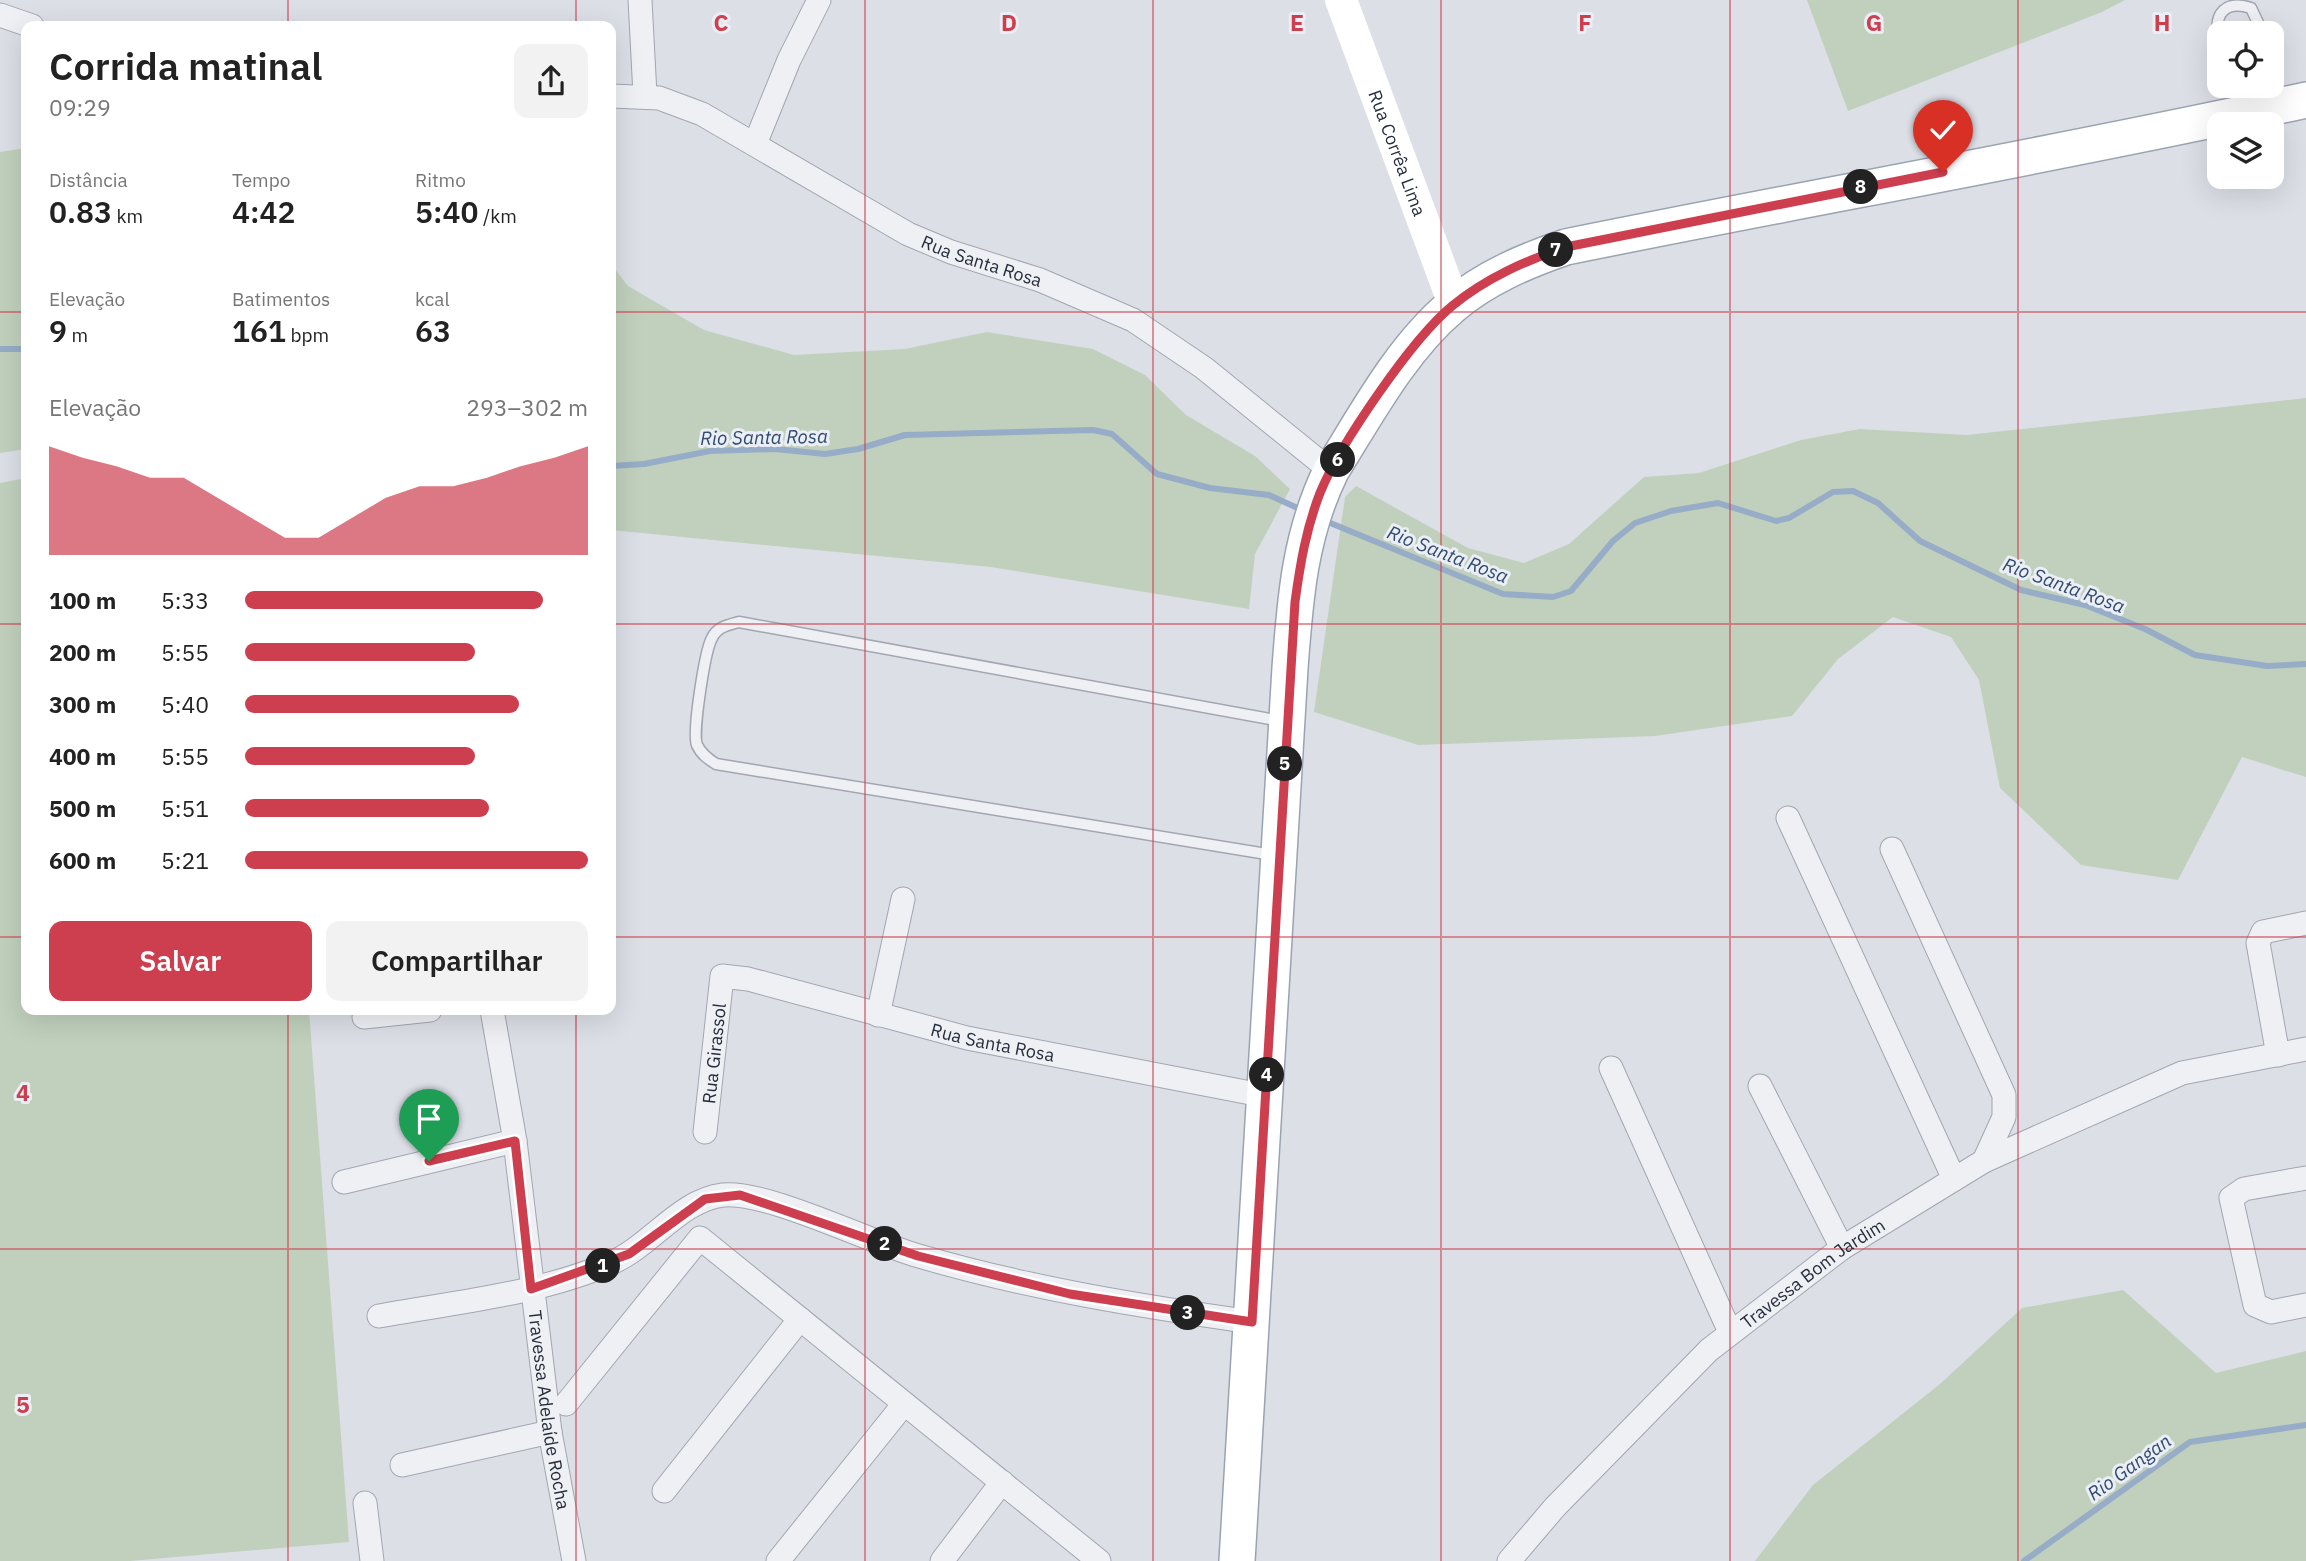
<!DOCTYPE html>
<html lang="pt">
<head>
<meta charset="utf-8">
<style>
  :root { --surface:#fff; --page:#f2f2f2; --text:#222; --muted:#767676; --accent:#cd3f4f }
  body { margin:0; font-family:"IBM Plex Sans",sans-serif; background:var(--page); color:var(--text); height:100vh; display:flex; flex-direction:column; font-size:26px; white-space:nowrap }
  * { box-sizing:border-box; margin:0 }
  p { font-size:23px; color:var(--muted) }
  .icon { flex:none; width:38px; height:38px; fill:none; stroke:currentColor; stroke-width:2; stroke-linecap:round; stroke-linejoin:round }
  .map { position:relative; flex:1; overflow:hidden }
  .side { position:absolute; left:21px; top:21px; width:595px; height:994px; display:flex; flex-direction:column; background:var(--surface); border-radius:14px; box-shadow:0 7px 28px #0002 }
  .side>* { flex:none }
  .buttons { position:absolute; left:2207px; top:21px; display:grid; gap:14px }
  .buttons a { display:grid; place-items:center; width:77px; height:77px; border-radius:14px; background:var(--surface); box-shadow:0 7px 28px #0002; font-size:35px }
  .pin { position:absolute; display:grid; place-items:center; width:60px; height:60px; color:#fff; margin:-72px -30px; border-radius:50% 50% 50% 0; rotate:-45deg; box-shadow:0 0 7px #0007 }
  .pin .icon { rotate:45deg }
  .km { position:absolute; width:35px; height:35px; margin:-18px; border-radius:50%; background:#222; color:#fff; font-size:19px; line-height:35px; text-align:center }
  .round { display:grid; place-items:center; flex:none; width:74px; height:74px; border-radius:14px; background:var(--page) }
  .head { display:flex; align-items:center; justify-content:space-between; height:119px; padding:0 28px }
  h1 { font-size:38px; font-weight:600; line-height:52px }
  .metrics { display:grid; grid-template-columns:repeat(3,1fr); gap:10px; height:119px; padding:7px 28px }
  .metrics div { display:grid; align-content:center }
  .metrics b { font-size:30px; font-weight:600 }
  .metrics small { font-size:19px; font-weight:400 }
  .metrics p { font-size:19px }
  .chart { height:196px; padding:14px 28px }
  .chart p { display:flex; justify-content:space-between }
  .chart svg { width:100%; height:126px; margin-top:7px; fill:var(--accent); opacity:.7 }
  .button { display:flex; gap:14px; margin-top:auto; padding:14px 28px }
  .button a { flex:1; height:80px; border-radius:14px; background:var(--accent); color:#fff; font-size:28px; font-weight:600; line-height:80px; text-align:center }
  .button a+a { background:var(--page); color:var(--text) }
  ul { padding:0 28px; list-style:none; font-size:23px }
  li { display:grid; grid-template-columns:112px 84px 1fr; align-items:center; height:52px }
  li i { height:18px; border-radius:9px; background:var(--accent) }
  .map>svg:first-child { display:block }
  .green { fill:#c1d0bd }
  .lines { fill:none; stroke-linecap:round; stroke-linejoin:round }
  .stream { stroke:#96acc7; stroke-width:6 }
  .lane-casing { stroke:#a2a6b0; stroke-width:13 }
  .street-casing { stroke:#a2a6b0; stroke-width:25 }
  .primary-casing { stroke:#9ba3b2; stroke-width:38 }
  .lane { stroke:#eef0f4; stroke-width:10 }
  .street { stroke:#eef0f4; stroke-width:23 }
  .secondary { stroke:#fff; stroke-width:32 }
  .primary { stroke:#fff; stroke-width:35 }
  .route-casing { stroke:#fff; stroke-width:14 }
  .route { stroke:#cd3f4f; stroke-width:9 }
  .grid { fill:none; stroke:#cd3f4f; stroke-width:2; stroke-opacity:0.55 }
  .labels { text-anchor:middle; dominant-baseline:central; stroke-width:6; stroke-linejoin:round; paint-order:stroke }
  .street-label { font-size:18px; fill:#262d3c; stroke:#ebeef4 }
  .water-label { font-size:19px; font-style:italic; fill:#304a70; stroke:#ebeef4 }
  .grid-label { font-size:23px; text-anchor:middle; font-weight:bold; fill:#cd3f4f; stroke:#ebeef4; stroke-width:6; stroke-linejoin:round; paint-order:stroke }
</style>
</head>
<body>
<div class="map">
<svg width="2306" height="1561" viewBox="0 0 2306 1561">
  <rect width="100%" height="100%" fill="#dcdfe6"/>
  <path class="green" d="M1807,0H2125L2102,12L1848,111Z
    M26,148V449L0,453V152Z
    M611,264L628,286L704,330L794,355L905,349L987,332L1093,349L1145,375L1186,415L1255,456L1290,489L1255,554L1249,609L991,567L611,530Z
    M2306,398V777L2242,757L2178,880L2081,865L2000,788L1979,680L1951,637L1893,617L1838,659L1792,716L1655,736L1418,745L1314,712L1345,497L1356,486L1468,548L1524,563L1569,544L1644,477L1699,473L1801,440L1860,429L1967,435Z
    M26,478V1010H309L349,1542L130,1561H0V483Z
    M2123,1290L2216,1373L2306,1351V1561H1755L1813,1485L1940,1384L2022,1308Z"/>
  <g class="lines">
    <path class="stream" d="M0,349H26
      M611,466L644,464L710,451L775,449L825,454L858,449L905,435L1093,430L1112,434L1157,474L1210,488L1269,495L1304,511
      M1323,520L1503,594L1553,597L1571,591L1613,541L1635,523L1671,511L1718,503L1776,521L1789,518L1833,492L1853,491L1878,503L1920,541L2021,590L2085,605L2145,629L2195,655L2267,666L2306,664
      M2024,1561L2190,1442L2306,1425"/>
    <g class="lane-casing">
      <path id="lane" d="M2219,38C2213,13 2226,0 2251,8L2259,25L2258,33
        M2249,86L2253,105
        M1273,855L716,764C708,759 701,754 697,745C692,733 705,650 712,638C717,627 728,625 739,622L1281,721"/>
    </g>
    <g class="street-casing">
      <g id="street">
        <path d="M640,0L645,95"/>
        <path d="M0,15L32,26"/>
        <path id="s1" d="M611,96L659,98L702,114L908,234L951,252L1040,280L1133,320L1204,368L1331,471"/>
        <path d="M755,144L789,60L819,0"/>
        <path d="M1788,818L1954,1179"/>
        <path d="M1892,849L2004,1095V1117L1984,1161"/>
        <path id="s2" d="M492,1010L515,1141L550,1432L574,1561"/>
        <path d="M878,1015L903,899"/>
        <path d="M364,1017L430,1010"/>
        <path d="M2278,1055L2258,943L2263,932L2306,923"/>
        <path d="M1611,1068L1730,1332"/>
        <path d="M1760,1086L1842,1248"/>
        <path id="s3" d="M705,1132L722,976L748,979L967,1038L1266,1096"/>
        <path d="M2306,1178L2244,1189L2231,1198L2255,1305L2271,1312L2306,1305"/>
        <path d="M344,1182L515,1141"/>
        <path d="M379,1316C457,1302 539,1294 611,1263C651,1246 680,1200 723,1195C765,1190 872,1243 919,1256C1028,1288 1139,1306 1252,1322"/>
        <path d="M566,1404L700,1238L1099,1561"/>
        <path d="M402,1465L550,1432"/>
        <path d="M664,1491L800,1319"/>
        <path d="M365,1503L372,1561"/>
        <path d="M778,1561L904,1404"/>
        <path d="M942,1561L1002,1482"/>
        <path id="s4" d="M1509,1561L1555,1507L1709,1350L1842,1248L1984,1161L2182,1073L2306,1049"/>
      </g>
    </g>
    <g class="primary-casing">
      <path id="primary" d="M1237,1561L1290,668C1295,599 1300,534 1331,471C1366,415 1401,349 1452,306C1485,278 1525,261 1566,247C1812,197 2060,154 2306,100"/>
    </g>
    <use href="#lane" class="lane"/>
    <use href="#street" class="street"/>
    <path class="secondary" id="s5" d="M1341,0L1454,304"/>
    <use href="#primary" class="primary"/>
  </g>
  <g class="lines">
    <g class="route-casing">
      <path id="route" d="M429,1161L515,1141L531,1289L629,1254L705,1199L740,1195L918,1256L1070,1294L1252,1322L1295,602C1300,565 1306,529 1320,493C1340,444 1412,339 1452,306C1486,278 1525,261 1566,247L1943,172"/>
    </g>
    <use href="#route" class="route"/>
  </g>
  <path class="grid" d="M288,0V26M576,0V26M865,0V1561M1153,0V1561M1441,0V1561M1730,0V1561M2018,0V1561M0,312H26M611,312H2306M0,624H26M611,624H2306M0,937H26M611,937H2306M288,1010V1561M576,1010V1561M0,1249H2306"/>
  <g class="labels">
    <g class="street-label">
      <text stroke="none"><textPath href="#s5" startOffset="163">Rua Corrêa Lima</textPath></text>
      <text stroke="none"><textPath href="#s1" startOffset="411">Rua Santa Rosa</textPath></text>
      <text stroke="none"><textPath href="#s3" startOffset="436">Rua Santa Rosa</textPath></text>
      <text stroke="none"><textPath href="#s3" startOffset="79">Rua Girassol</textPath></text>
      <text stroke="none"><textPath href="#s4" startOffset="420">Travessa Bom Jardim</textPath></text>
      <text stroke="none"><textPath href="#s2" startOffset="404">Travessa Adelaíde Rocha</textPath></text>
    </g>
    <g class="water-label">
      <text transform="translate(764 437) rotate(-1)">Rio Santa Rosa</text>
      <text transform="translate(1448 554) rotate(21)">Rio Santa Rosa</text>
      <text transform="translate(2064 585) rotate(20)">Rio Santa Rosa</text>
      <text transform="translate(2129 1467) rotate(-36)">Rio Gangan</text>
    </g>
  </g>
  <g class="grid-label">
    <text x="721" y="31">C</text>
    <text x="1009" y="31">D</text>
    <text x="1297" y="31">E</text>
    <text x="1585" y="31">F</text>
    <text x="1874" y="31">G</text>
    <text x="2162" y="31">H</text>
    <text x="23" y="1101">4</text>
    <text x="23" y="1413">5</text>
  </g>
</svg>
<div class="buttons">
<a><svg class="icon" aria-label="locate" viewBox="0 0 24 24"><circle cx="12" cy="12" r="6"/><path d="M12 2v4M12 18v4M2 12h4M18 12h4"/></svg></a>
<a><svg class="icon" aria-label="layers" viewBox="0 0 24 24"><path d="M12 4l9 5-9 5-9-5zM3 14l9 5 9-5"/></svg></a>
</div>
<div class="pin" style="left:429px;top:1161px;background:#1e9e55"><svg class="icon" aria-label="arrive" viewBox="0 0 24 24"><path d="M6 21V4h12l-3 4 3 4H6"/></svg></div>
<div class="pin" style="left:1943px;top:172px;background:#d93025"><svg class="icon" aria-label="check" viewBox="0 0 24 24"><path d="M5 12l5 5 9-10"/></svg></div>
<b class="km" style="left:603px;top:1266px">1</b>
<b class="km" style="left:885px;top:1244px">2</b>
<b class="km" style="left:1188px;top:1313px">3</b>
<b class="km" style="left:1267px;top:1075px">4</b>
<b class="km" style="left:1285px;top:764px">5</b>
<b class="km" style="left:1338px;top:460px">6</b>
<b class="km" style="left:1556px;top:250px">7</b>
<b class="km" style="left:1861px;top:187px">8</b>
<section class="side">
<div class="head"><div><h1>Corrida matinal</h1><p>09:29</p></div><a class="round"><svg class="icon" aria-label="share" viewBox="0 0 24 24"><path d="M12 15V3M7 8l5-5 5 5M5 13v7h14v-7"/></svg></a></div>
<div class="metrics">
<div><p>Distância</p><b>0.83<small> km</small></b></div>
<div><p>Tempo</p><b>4:42</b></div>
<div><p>Ritmo</p><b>5:40<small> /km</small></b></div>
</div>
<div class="metrics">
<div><p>Elevação</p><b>9<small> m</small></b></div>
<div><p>Batimentos</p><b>161<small> bpm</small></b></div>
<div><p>kcal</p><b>63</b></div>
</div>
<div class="chart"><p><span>Elevação</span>293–302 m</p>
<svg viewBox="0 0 160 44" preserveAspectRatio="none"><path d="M0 44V6L10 10L20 13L30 17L40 17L50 24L60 31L70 38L80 38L90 31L100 24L110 20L120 20L130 17L140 13L150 10L160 6V44z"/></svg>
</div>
<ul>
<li><b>100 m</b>5:33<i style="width:87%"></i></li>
<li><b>200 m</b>5:55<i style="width:67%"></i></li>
<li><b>300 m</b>5:40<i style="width:80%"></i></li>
<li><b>400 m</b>5:55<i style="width:67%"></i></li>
<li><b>500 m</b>5:51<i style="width:71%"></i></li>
<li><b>600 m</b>5:21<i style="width:100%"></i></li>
</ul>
<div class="button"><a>Salvar</a><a>Compartilhar</a></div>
</section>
</div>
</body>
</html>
